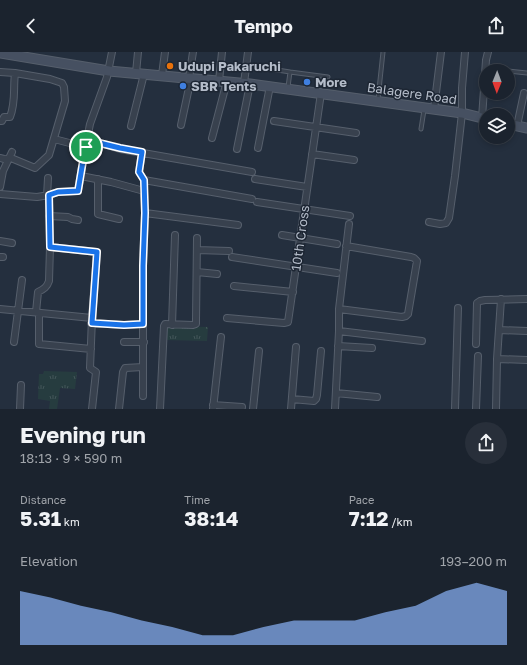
<!DOCTYPE html>
<html lang="en">
<head>
<meta charset="utf-8">
<style>
  :root { --surface:#1b232e; --page:#282f3a; --text:#f1f3f6; --muted:#a0a4aa; --line:#39404a; --accent:#8ab4f8 }
  body { margin:0; font-family:"Golos Text",sans-serif; background:var(--page); color:var(--text); height:100vh; display:flex; flex-direction:column; font-size:15px; white-space:nowrap }
  * { box-sizing:border-box; margin:0 }
  p { font-size:13px; color:var(--muted) }
  .icon { flex:none; width:22px; height:22px; fill:none; stroke:currentColor; stroke-width:2; stroke-linecap:round; stroke-linejoin:round }
  .map { position:relative; height:357px; overflow:hidden }
  .details { display:flex; flex-direction:column; background:var(--surface); flex:1 }
  .details>* { flex:none }
  .needle { width:26px; rotate:181deg }
  .fabs { position:absolute; left:479px; top:12px; display:grid; gap:8px }
  .fabs a { display:grid; place-items:center; width:36px; height:36px; border-radius:50%; background:var(--surface); box-shadow:0 2px 6px #0003,0 0 0 1px var(--line); font-size:20px }
  .pin { position:absolute; display:grid; place-items:center; width:34px; height:34px; color:#fff; margin:-17px; border:2px solid #fff; border-radius:50%; box-shadow:0 1px 4px #0007 }
  .round { display:grid; place-items:center; flex:none; width:42px; height:42px; border-radius:21px; background:var(--page) }
  .overview { display:flex; align-items:center; justify-content:space-between; height:68px; padding:0 20px }
  h1 { font-size:22px; font-weight:700; line-height:30px }
  .stats { display:grid; grid-template-columns:repeat(3,1fr); gap:6px; height:68px; padding:4px 20px }
  .stats div { display:grid; align-content:center }
  .stats b { font-size:20px; font-weight:700 }
  .stats small { font-size:11px; font-weight:400 }
  .stats p { font-size:11px }
  .chart { height:112px; padding:8px 20px }
  .chart p { display:flex; justify-content:space-between }
  .chart svg { width:100%; height:72px; margin-top:4px; fill:var(--accent); opacity:.7 }
  header { display:flex; justify-content:space-between; align-items:center; height:52px; padding:0 20px; background:var(--surface); font-size:18px; font-weight:700 }
  .map>svg:first-child { display:block }
  .grass { fill:url(#grass-tufts) }
  .lines { fill:none; stroke-linecap:round; stroke-linejoin:round }
  .lane-casing { stroke:#565f6c; stroke-width:5 }
  .street-casing { stroke:#565f6c; stroke-width:8 }
  .secondary-casing { stroke:#565f6c; stroke-width:11 }
  .lane { stroke:#38414e; stroke-width:3 }
  .street { stroke:#38414e; stroke-width:6 }
  .secondary { stroke:#465061; stroke-width:9 }
  .route-casing { stroke:#fff; stroke-width:8 }
  .route { stroke:#1a73e8; stroke-width:5 }
  .food-dot { fill:#e8710a; stroke:#1d2633; stroke-width:1.5 }
  .shop-dot { fill:#3f7fe0; stroke:#1d2633; stroke-width:1.5 }
  .labels { text-anchor:middle; dominant-baseline:central; stroke-width:3; stroke-linejoin:round; paint-order:stroke }
  .poi-label { font-size:13px; font-weight:bold; fill:#b4bcc9; stroke:#1d2633; text-anchor:start }
  .street-label { font-size:13px; fill:#b4bcc9; stroke:#1d2633 }
</style>
</head>
<body>
<header><svg class="icon" aria-label="back" viewBox="0 0 24 24"><path d="M15 5l-7 7 7 7"/></svg>Tempo<svg class="icon" aria-label="share" viewBox="0 0 24 24"><path d="M12 15V3M7 8l5-5 5 5M5 13v7h14v-7"/></svg></header>
<div class="map">
<svg width="527" height="357" viewBox="0 0 527 357">
  <defs>
    <pattern id="grass-tufts" width="24" height="20" patternUnits="userSpaceOnUse"><rect width="24" height="20" fill="#263c3f"/><path d="M3 7l-1-3M5 7V3M7 7l1-3M15 17l-1-3M17 17v-4M19 17l1-3" fill="none" stroke="#435659"/></pattern>
  </defs>
  <rect width="100%" height="100%" fill="#242f3e"/>
  <path class="grass" d="M165,274L208,275L207,289L165,288Z
    M44,319L77,320L75,337L60,336L57,357H49L50,349L38,347L39,322H43Z"/>
  <g class="lines">
    <g class="lane-casing">
      <path id="lane" d="M271,17L290,20L288,35
        M486,18L506,19
        M508,19L527,21
        M290,20L328,25
        M378,47L383,0
        M421,77L424,58"/>
    </g>
    <g class="street-casing">
      <path id="street" d="M0,20L15,21L50,27L62,31L64,35L65,49L49,103L35,116L11,106L4,107L0,106
        M136,21L138,0
        M162,23L165,0
        M189,26L193,0
        M219,29L222,0
        M244,31L248,0
        M434,57L441,0
        M482,66L486,8L488,0
        M0,69H2L4,65H10C16,50 13,37 15,21
        M274,69L356,81
        M181,73L191,26
        M131,74L144,22
        M517,74L524,41
        M212,86L227,29
        M54,87L85,95
        M87,87L120,97L252,120
        M258,96L270,34
        M237,97L250,32
        M142,100L139,120L144,128
        M312,102L354,108
        M81,124L111,130L144,139
        M98,127V162L119,167
        M255,127L307,135
        M0,135L3,119L12,100
        M0,142L37,145L49,143L58,140L78,139L84,103L90,72L107,25L112,0
        M47,144L48,126
        M257,150L350,164
        M145,161L238,173
        M49,164L68,165L72,167L78,168
        M429,170L440,172L446,171L449,166L455,124L462,61V36L465,0
        M282,183L337,192
        M0,189L12,191
        M50,195L97,200L92,266L90,316L96,320L92,357
        M197,198L229,199
        M0,205H3
        M232,205L337,221
        M197,220L217,222
        M234,234L293,240
        M0,257L92,266
        M339,257L402,265L406,264L408,262L417,209L414,206L411,205L346,194
        M36,260L38,240C44,237 47,235 49,229L50,195L49,143
        M39,261V292L91,297
        M227,266L284,271L288,270L321,41
        M91,271L124,273L143,272
        M172,273L175,183
        M499,278L527,279
        M339,279L422,289
        M14,290L22,228
        M124,290H144
        M476,292L477,251L480,249L485,248L527,247
        M338,294L372,296
        M497,307L527,308
        M336,341L377,345
        M143,344V214L145,161L144,139V128L252,147
        M292,347L314,349L316,347L317,343L321,299
        M213,353L242,355
        M20,357L21,333
        M119,357L123,320L125,316L143,315
        M160,357L164,274L165,272L193,273L196,272V269L197,186
        M213,357L221,285
        M253,357L259,299
        M291,357L296,295
        M335,357L339,279V257L349,172
        M455,357L458,256
        M476,357L478,304
        M496,357L497,307L501,247"/>
    </g>
    <g class="secondary-casing">
      <path id="secondary" d="M0,1L109,19L250,32L462,61L486,67
        M508,72L527,76"/>
    </g>
    <use href="#lane" class="lane"/>
    <use href="#street" class="street"/>
    <use href="#secondary" class="secondary"/>
  </g>
  <g class="lines">
    <g class="route-casing">
      <path id="route" d="M87,88L120,96L142,100L139,120L144,128L145,161L143,214V272L124,273L92,271L97,200L50,195L49,143L58,140L78,139L84,103Z"/>
    </g>
    <use href="#route" class="route"/>
  </g>
  <circle class="food-dot" cx="170" cy="14" r="4"/>
  <g class="shop-dot">
    <circle cx="307" cy="30" r="4"/>
    <circle cx="183" cy="34" r="4"/>
  </g>
  <g class="labels">
    <g class="poi-label">
      <text x="178" y="14">Udupi Pakaruchi</text>
      <text x="315" y="30">More</text>
      <text x="191" y="34">SBR Tents</text>
    </g>
    <g class="street-label">
      <text transform="translate(412 41) rotate(8)">Balagere Road</text>
      <text transform="translate(300 186) rotate(-82)">10th Cross</text>
    </g>
  </g>
</svg>
<div class="fabs">
<a><svg class="needle" viewBox="-14 -14 28 28"><path d="M0-13l5 13h-10z" fill="#e53935"/><path d="M0 13l5-13h-10z" fill="#a0a4aa"/></svg></a>
<a><svg class="icon" aria-label="layers" viewBox="0 0 24 24"><path d="M12 4l9 5-9 5-9-5zM3 14l9 5 9-5"/></svg></a>
</div>
<div class="pin" style="left:86px;top:95px;background:#1e9e55"><svg class="icon" aria-label="arrive" viewBox="0 0 24 24"><path d="M6 21V4h12l-3 4 3 4H6"/></svg></div>
</div>
<section class="details">
<div class="overview"><div><h1>Evening run</h1><p>18:13 · 9 × 590 m</p></div><a class="round"><svg class="icon" aria-label="share" viewBox="0 0 24 24"><path d="M12 15V3M7 8l5-5 5 5M5 13v7h14v-7"/></svg></a></div>
<div class="stats">
<div><p>Distance</p><b>5.31<small> km</small></b></div>
<div><p>Time</p><b>38:14</b></div>
<div><p>Pace</p><b>7:12<small> /km</small></b></div>
</div>
<div class="chart"><p><span>Elevation</span>193–200 m</p>
<svg viewBox="0 0 160 44" preserveAspectRatio="none"><path d="M0 44V11L10 15L20 20L30 24L40 29L50 33L60 38L70 38L80 33L90 29L100 29L110 29L120 24L130 20L140 11L150 6L160 11V44z"/></svg>
</div>
</section>
</body>
</html>
